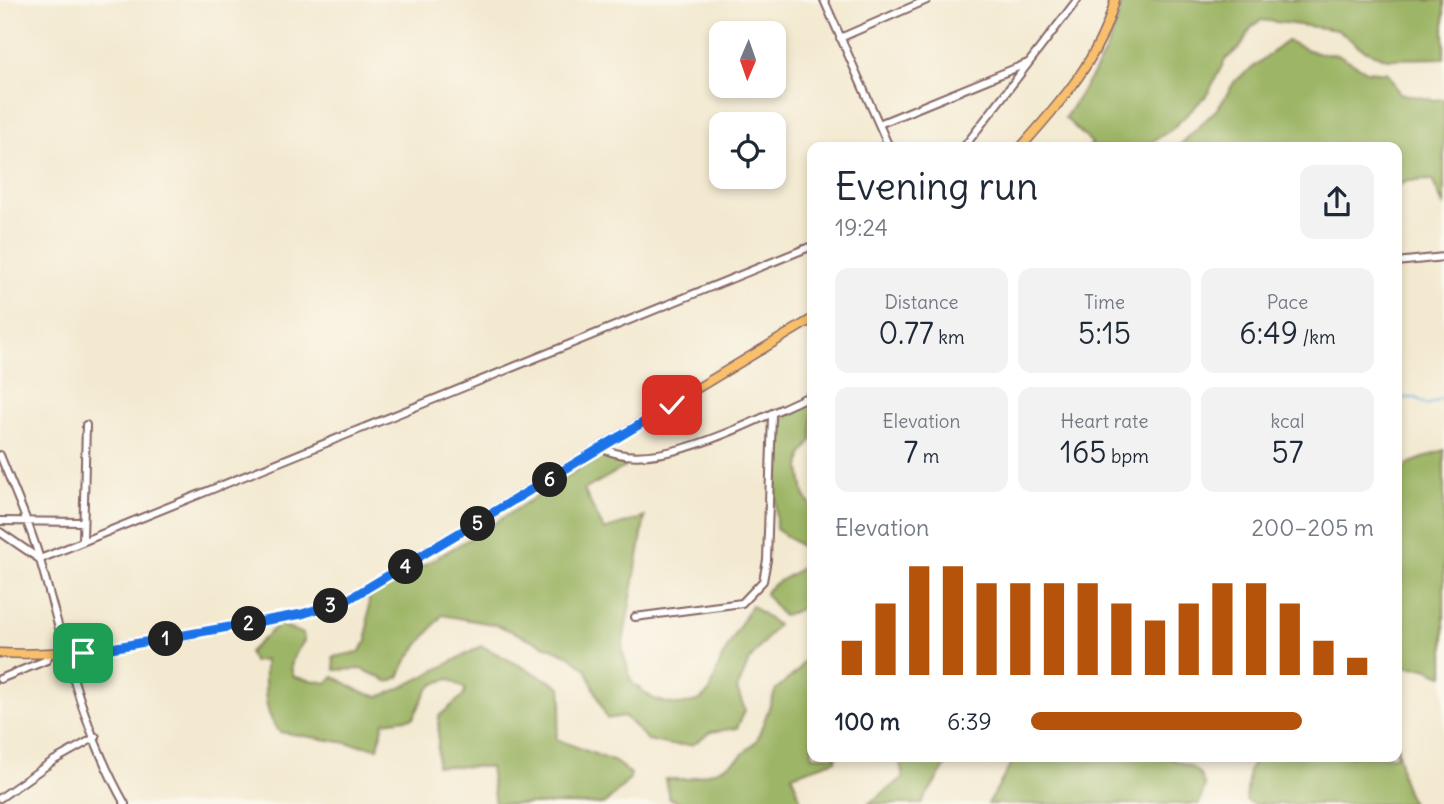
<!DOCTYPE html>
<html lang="en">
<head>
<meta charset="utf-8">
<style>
  :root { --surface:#fff; --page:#f2f2f3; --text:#1f2937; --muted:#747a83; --accent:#b45309 }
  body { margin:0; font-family:Delius,sans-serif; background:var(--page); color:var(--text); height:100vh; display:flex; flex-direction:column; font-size:26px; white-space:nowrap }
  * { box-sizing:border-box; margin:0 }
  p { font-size:23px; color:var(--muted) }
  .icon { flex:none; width:38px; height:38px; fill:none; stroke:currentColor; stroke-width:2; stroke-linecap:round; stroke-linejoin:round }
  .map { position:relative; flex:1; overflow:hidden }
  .side { position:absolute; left:807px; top:142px; width:595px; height:620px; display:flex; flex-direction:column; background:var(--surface); border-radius:14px; box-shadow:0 4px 10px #0003 }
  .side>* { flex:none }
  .needle { width:46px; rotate:182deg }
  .fabs { position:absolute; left:709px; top:21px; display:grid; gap:14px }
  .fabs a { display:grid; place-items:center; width:77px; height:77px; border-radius:14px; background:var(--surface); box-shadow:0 4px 10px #0003; font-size:35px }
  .pin { position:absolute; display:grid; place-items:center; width:60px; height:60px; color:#fff; margin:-30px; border-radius:14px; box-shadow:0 4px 10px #0006 }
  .km { position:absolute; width:35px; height:35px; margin:-18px; border-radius:50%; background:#222; color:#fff; font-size:19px; line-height:35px; text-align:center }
  .round { display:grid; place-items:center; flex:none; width:74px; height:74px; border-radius:14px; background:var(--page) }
  .summary { display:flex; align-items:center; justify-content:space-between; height:119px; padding:0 28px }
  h1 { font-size:38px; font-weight:600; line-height:52px }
  .metrics { display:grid; grid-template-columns:repeat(3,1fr); gap:10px; height:119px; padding:7px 28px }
  .metrics div { display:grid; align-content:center; border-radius:14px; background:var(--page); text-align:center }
  .metrics b { font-size:30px; font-weight:600 }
  .metrics small { font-size:19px; font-weight:400 }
  .metrics p { font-size:19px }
  .chart { height:196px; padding:14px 28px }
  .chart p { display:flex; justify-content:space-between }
  .chart svg { width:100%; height:126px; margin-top:7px; stroke:var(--accent); stroke-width:6 }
  ul { padding:0 28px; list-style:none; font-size:23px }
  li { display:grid; grid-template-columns:112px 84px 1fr; align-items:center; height:52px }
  li i { height:18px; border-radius:9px; background:var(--accent) }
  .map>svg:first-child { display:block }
  .forest { fill:#9db566; stroke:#746a48; stroke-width:2 }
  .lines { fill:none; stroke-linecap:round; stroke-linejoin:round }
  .stream { stroke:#6db9e6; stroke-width:2 }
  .minor-casing { stroke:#856665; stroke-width:10 }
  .major-casing { stroke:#856665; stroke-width:11 }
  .minor { stroke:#fff; stroke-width:6 }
  .major { stroke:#f8bf6c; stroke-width:8 }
  .route-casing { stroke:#fff; stroke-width:14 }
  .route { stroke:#1a73e8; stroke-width:9 }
</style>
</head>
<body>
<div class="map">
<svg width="1444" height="804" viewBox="0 0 1444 804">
  <rect width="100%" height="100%" fill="#fbf7ec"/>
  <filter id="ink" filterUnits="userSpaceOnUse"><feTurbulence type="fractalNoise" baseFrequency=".0143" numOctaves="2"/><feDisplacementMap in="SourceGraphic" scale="14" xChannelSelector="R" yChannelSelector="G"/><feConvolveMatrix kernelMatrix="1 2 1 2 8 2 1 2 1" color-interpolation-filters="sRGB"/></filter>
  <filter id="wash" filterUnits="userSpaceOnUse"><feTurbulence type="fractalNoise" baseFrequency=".00686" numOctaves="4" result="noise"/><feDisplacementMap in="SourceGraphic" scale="28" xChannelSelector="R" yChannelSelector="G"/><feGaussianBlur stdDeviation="1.57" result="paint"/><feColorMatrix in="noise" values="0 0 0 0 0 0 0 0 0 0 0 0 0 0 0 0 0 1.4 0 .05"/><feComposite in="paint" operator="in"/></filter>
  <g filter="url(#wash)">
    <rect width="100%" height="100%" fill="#f3e9d0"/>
    <path class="forest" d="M1122,0H1444V58L1388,59L1364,50L1338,30L1261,20L1251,28L1241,46L1225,60L1207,95L1171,130L1143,147H1089L1092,143L1065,118C1087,83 1117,42 1122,0Z
      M1287,41L1316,53L1339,55L1367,71L1388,73L1399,93L1433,100L1444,99V207L1432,180L1407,181L1397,186L1396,147H1178L1219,107L1235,81Z
      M812,402V440L802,455L800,468L804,494L812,508V604L783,616L765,594C775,576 802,577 808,556L805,549L776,529L775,436L787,413Z
      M1444,450V676L1426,668L1396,666L1397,474L1410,463Z
      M602,454L625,464V467L584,490L604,530L645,517L622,649L632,683L654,699L667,703L681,705L700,700L710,691L721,660L751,605L777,625L749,661L737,689L745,710L737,728L711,732L692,745H670L648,740L624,716L607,719L586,669L570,656L497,625L442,615L407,660L399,677L389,682L362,669L335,670L333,657L359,652L367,641L369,597L481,532Z
      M279,624L303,634L304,641C296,653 287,663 294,677L327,683L334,677C348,684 363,695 379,696C389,697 467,653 482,646L561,687L562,702L556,739L615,762L631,774L629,780L605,804H495L490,767L437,766L439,716L464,695L465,689L449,679C422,684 425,699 413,718L384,722L378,748L280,732C262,714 265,684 265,660L253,662L249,652Z
      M812,649V756H836V760L792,775L802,804H684L669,798L665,779H688L718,770L738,759L757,740L776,689L797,672Z
      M1397,743L1402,778L1412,804H1253L1246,800L1249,770L1257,756H1396Z
      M899,756H952L921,804H868L903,778Z
      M1016,756H1163L1190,766L1200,774L1205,786L1199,804H988Z"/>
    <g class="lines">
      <path class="stream" d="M1396,405L1402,398H1416L1427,405L1444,398"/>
    </g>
  </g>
  <g filter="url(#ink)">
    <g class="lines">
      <g class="minor-casing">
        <path id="minor" d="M824,0L889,147
          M840,38L927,0
          M879,124L1028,63
          M964,147L1077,0
          M1396,262L1444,257
          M602,448C655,477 760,417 812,395
          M0,455C14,490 30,524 40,560C64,643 82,729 125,804
          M0,521L83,522
          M0,532L38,558
          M83,540L86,425
          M40,559L812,246
          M635,617L742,603L763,581L767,560L772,416
          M0,679L47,660L49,655
          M0,798L53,761L96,737"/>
      </g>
      <g class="major-casing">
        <path id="major" d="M1021,147C1061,102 1099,60 1115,0
          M0,653C73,657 141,643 213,630C259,622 306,616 349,599L812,319"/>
      </g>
      <use href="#minor" class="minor"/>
      <use href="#major" class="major"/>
    </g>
  </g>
  <g class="lines" filter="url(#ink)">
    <g class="route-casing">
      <path id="route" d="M83,653L302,614L349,599L672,405"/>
    </g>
    <use href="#route" class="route"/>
  </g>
</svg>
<div class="fabs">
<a><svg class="needle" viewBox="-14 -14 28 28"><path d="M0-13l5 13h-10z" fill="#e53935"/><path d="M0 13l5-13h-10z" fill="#747a83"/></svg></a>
<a><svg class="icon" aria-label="locate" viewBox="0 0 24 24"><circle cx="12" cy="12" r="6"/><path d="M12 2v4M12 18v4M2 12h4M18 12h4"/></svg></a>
</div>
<div class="pin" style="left:83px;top:653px;background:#1e9e55"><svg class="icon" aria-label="arrive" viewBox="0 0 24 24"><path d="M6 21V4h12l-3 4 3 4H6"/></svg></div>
<div class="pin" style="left:672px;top:405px;background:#d93025"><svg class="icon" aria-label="check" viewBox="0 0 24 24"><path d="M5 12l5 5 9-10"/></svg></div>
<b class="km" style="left:166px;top:639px">1</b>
<b class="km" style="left:249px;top:624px">2</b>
<b class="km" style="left:331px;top:606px">3</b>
<b class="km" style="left:406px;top:567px">4</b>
<b class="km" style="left:478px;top:524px">5</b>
<b class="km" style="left:550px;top:480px">6</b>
<section class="side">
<div class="summary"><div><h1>Evening run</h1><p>19:24</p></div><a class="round"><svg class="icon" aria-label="share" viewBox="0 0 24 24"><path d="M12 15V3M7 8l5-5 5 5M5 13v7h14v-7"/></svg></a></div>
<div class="metrics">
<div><p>Distance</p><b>0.77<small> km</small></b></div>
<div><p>Time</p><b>5:15</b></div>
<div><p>Pace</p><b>6:49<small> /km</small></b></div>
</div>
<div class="metrics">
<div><p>Elevation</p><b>7<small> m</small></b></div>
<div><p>Heart rate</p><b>165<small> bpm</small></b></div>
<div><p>kcal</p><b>57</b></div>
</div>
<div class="chart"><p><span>Elevation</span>200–205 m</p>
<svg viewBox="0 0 160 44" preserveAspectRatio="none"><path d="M5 44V32M15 44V19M25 44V6M35 44V6M45 44V12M55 44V12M65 44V12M75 44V12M85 44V19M95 44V25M105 44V19M115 44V12M125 44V12M135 44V19M145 44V32M155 44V38"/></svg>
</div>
<ul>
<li><b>100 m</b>6:39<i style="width:79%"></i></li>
</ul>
</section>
</div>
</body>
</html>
